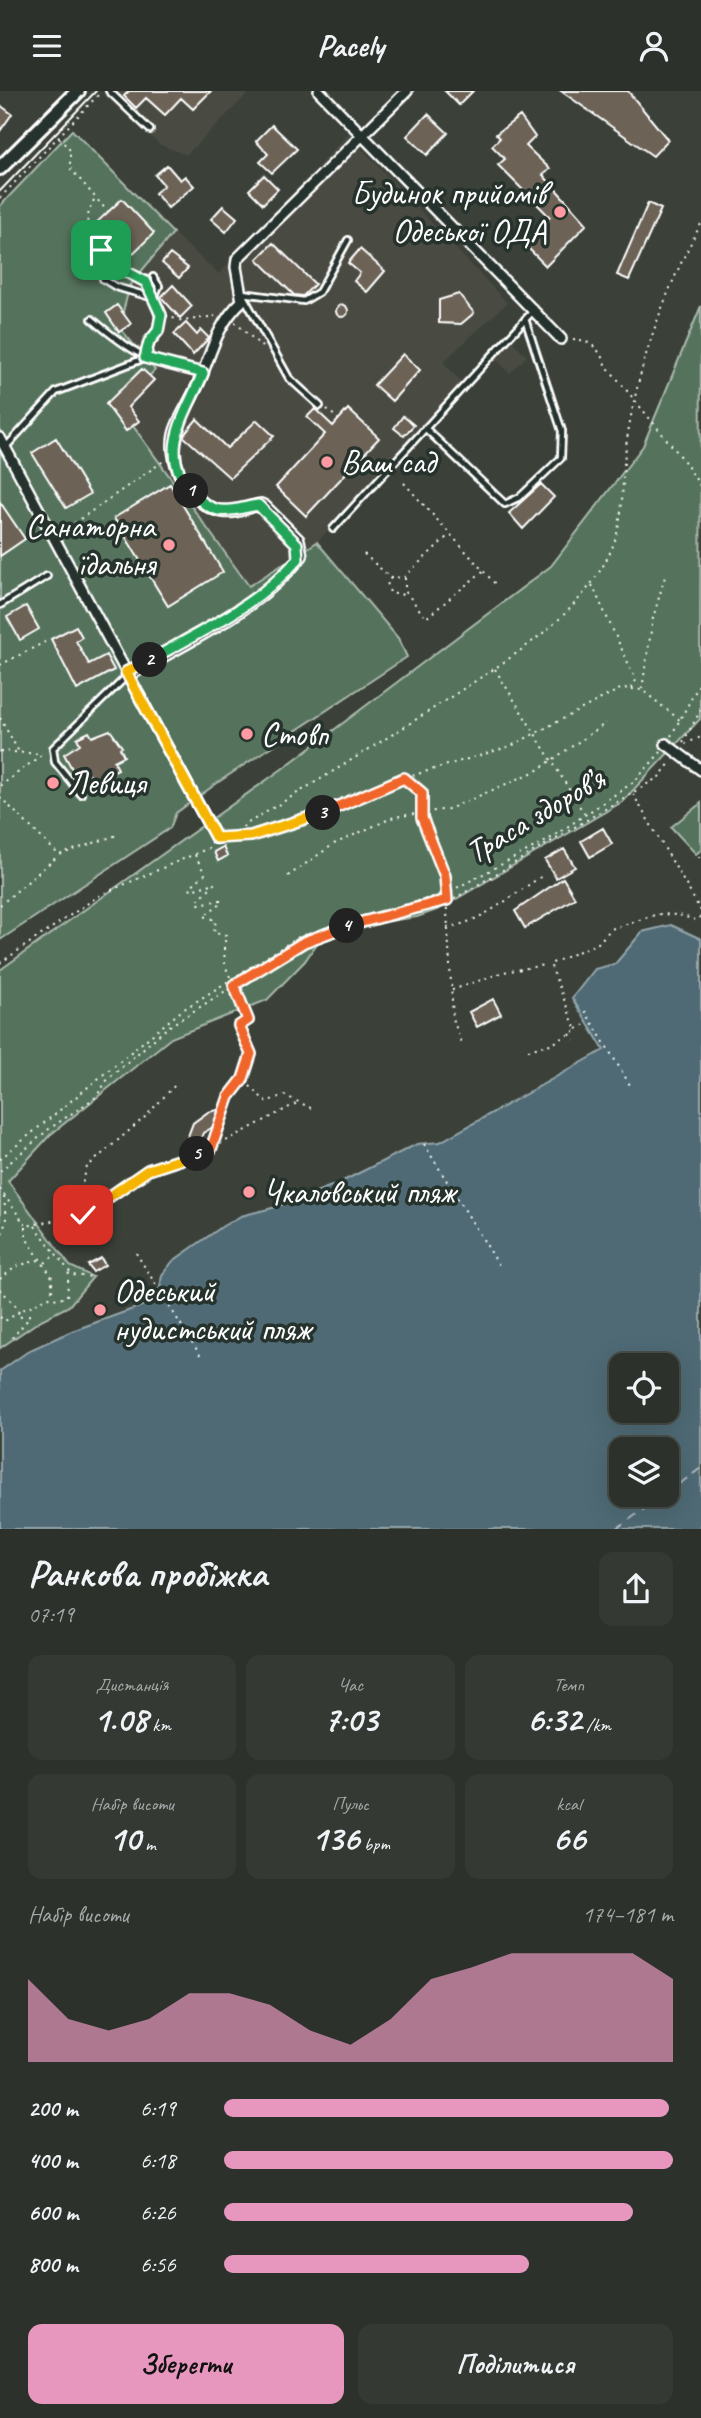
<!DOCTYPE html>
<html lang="uk">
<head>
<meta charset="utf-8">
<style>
  :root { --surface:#2c312b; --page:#343933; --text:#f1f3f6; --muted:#a6a9a9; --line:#484c47; --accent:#e797bd }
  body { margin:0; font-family:Caveat,sans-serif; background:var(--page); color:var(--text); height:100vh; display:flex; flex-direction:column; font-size:26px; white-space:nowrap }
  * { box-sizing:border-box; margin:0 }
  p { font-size:23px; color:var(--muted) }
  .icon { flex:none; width:38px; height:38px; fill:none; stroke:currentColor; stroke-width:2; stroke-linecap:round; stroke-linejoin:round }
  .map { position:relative; height:1438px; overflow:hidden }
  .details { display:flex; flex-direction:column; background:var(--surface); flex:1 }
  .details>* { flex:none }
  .buttons { position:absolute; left:609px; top:1262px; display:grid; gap:14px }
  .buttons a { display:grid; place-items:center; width:70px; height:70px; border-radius:14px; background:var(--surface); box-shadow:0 7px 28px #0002,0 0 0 2px var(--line); font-size:35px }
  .pin { position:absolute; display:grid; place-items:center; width:60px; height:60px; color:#fff; margin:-30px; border-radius:14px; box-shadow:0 4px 10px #0006 }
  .km { position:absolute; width:35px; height:35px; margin:-18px; border-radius:50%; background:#222; color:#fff; font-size:19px; line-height:35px; text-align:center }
  .round { display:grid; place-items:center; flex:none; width:74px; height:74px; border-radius:14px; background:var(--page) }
  .headline { display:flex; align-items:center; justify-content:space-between; height:119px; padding:0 28px }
  h1 { font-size:38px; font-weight:700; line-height:52px }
  .metrics { display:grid; grid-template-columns:repeat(3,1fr); gap:10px; height:119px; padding:7px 28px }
  .metrics div { display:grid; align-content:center; border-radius:14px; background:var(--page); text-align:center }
  .metrics b { font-size:35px; font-weight:700 }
  .metrics small { font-size:19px; font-weight:400 }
  .metrics p { font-size:19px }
  .chart { height:196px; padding:14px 28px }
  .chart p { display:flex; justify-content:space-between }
  .chart svg { width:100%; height:126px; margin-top:7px; fill:var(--accent); opacity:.7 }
  .primary-button { display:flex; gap:14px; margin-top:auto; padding:14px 28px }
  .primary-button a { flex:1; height:80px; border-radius:14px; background:var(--accent); color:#111; font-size:28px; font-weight:700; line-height:80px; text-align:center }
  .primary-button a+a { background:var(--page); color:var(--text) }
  ul { padding:0 28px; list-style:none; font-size:23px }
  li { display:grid; grid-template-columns:112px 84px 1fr; align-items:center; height:52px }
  li i { height:18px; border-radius:9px; background:var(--accent) }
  header { display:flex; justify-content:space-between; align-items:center; height:91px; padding:0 28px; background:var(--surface); font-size:32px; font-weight:700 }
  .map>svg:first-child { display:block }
  .built { fill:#4a4b42 }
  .green { fill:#54735c; stroke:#aab9ae; stroke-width:2 }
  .water { fill:#4f6b75; stroke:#95a6ac; stroke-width:2; fill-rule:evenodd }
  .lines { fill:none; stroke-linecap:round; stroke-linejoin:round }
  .ferry { stroke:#b0bcc1; stroke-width:2; stroke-dasharray:9 7; stroke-linecap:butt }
  .building { fill:#6c6256; stroke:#fff; stroke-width:2 }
  .lane-casing { stroke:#fff; stroke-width:10 }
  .street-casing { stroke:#fff; stroke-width:14 }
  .secondary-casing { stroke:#fff; stroke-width:18 }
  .path { stroke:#fff; stroke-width:2; stroke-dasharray:2 5; stroke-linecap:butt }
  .lane { stroke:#26332d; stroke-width:4.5 }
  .street { stroke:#26332d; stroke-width:9 }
  .secondary { stroke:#26332d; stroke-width:12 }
  .tram { stroke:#fff; stroke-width:2 }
  .split-1-casing { stroke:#fff; stroke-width:14 }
  .split-2-casing { stroke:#fff; stroke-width:14 }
  .split-3-casing { stroke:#fff; stroke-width:14 }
  .split-4-casing { stroke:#fff; stroke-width:14 }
  .split-5-casing { stroke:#fff; stroke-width:14 }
  .split-6-casing { stroke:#fff; stroke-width:14 }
  .split-1 { stroke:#22a559; stroke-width:9 }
  .split-2 { stroke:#22a559; stroke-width:9 }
  .split-3 { stroke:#f5b400; stroke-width:9 }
  .split-4 { stroke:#f0652b; stroke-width:9 }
  .split-5 { stroke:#f0652b; stroke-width:9 }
  .split-6 { stroke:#f5b400; stroke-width:9 }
  .poi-dot { fill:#ff9aa2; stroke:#26332d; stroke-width:2.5 }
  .labels { text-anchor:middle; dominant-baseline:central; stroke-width:7; stroke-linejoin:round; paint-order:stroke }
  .poi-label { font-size:33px; fill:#fff; stroke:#26332d; text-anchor:start }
  .street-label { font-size:33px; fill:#fff; stroke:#26332d }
</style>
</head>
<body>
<header><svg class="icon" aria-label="menu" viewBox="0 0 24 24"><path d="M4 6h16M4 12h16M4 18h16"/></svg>Pacely<svg class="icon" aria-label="person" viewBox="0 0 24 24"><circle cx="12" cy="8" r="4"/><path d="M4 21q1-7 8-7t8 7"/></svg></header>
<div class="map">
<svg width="701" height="1438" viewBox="0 0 701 1438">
  <rect width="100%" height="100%" fill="#3b4139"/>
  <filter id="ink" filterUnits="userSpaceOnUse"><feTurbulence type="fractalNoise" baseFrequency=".0143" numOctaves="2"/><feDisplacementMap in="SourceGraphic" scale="14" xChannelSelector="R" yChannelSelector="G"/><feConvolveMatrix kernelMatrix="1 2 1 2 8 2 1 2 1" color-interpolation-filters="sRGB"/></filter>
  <g filter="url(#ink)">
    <path class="built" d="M113,0H251L186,64L159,53L106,6Z
      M348,43L507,212L443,271L464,294L317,451L250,495L120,317L119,236L130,194L173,142L219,183Z
      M512,250L527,265L510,282L495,267Z"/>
    <path class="green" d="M72,39L173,142L130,194L119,236L155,279L120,317L249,495L317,451L398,547L407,566L220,690L176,722L170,737L0,849V115Z
      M701,215L700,628L622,711L439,818L417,826L381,831L318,851L305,870L267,909L171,947L50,1044L8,1090L70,1175L93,1186L69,1215L41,1229L0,1257V879L282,678L551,475L643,355Z
      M701,712V759L696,763L671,736Z"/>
    <path class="water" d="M671,834L701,848V1438H0V1280L30,1259L72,1240L158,1209L162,1184L173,1170L223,1135L241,1125L276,1116L337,1093L417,1053L440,1051L604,959L572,907L595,878L615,873L642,841ZM621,1274H667V1320H621ZM621,1358H667V1404H621Z"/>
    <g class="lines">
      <path class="ferry" d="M667,1402L701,1377
        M616,1438L664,1404"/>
    </g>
    <path class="building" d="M129,0H211L193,18L181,7L165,24L146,7L136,17L124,5Z
      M445,0H473L459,14Z
      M561,0H628L668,49L653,65Z
      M0,14L12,23L0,40Z
      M428,23L448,42L427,64L407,45Z
      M520,25L535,46L526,55L550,78L543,84L587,133L546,175L524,153L550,126L498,74L505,68L492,55L500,47L496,43Z
      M272,34L297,58L272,82L260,71L268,63L256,50Z
      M167,74L180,89L185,85L194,95L168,117L155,102L164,94L155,84Z
      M264,84L278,98L263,113L249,99Z
      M122,108L154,142L126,169L94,134Z
      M648,112L661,118L629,189L617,184Z
      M223,115L237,127L226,141L211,128Z
      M273,152L315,193L303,205L294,204L257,168Z
      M360,158L385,180L367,201L354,190L360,182L348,172Z
      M170,163L188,177L179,187L162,172Z
      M173,194L192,215L180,227L161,206Z
      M459,203L474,222L461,233L439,232V209Z
      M117,214L131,233L119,241L106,222Z
      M336 220a6 6 0 1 1 12 0a6 6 0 1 1-12 0Z
      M186,232L197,244L201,239L209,247L193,264L174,243Z
      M403,263L420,279L392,310L374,294Z
      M142,278L154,289L128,316L139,330L126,340L106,313Z
      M315,318L333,335L348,318L379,347L306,425L276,396L325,343L307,326Z
      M403,325L414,334L404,345L394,337Z
      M197,328L227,357L257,329L274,345L230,387L183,345Z
      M56,347L90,403L66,417L32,362Z
      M170,393L223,481L168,515L114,427Z
      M541,393L554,406L523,438L509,422Z
      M0,411L25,448L0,465Z
      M26,515L39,538L20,549L7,526Z
      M76,535L82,546L76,550L89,573L106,564L114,579L77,599L51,548Z
      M110,639L122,656L120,657L124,665L114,670L118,678L94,690L90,683L78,689L64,663L80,653L77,647L89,641L92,646Z
      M603,737L612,753L590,766L581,750Z
      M223,756L227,765L218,770L214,761Z
      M564,758L575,776L556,787L545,769Z
      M563,787L575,807L525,837L515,820Z
      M493,908L501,923L477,936L469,921Z
      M223,1018L215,1035L203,1042L197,1057L185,1053L193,1032L208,1021Z
      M101,1167L105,1174L93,1181L88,1174Z"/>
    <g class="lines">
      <g class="lane-casing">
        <path id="lane" d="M109,0L150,39
          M103,188L116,196L154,207
          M242,202L304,210L319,201L348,149
          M244,206L289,287L320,315
          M92,228C134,264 148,270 202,282
          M425,337L505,413L520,406L561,367L562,340L525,228
          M5,357L56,301L145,267C152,240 167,237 154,207L159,195L153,186
          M333,438L533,220
          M0,514L47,485
          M81,703L55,671L53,657L127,585"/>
      </g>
      <g class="street-casing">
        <path id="street" d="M319,0L561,248
          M0,347L216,747
          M128,585C187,551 258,520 302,465L299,449L265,415L261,413C249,416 236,423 224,421C190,417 164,369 176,337C182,321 193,306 200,289C212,259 218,232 242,210L236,176L237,168L407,0
          M666,653L701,679"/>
      </g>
      <g class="secondary-casing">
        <path id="secondary" d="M0,77L78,0"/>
      </g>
      <path class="path" d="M59,47L70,59V77L108,121
        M0,107L101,1
        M94,109C83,130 86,142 101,159L110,151
        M101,159C112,169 144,189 149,197
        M166,225L183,230L215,225
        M235,231L262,256
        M573,248C591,250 598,256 605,273L682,367L701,396
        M327,318L339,329
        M404,392L497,495
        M63,440L165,369
        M364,463L391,487L404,486L449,444
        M391,487L387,491L390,502L401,504L405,500L426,527L483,480
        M405,487V499
        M592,494L636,589L632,597
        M0,574L45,551
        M495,578L585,724
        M642,598L653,527L666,482
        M0,627L19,661
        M671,645L701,590
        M683,651L701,619
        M685,653L701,646
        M0,660L42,663
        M406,689L422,702V727L445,785L453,928L462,954
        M0,695L44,662
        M633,703L701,820
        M0,706L59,764L117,744
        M226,749L248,732C311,694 375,655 437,615C500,573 581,529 612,457C625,427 621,395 625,363C635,283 662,204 701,133
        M228,749L251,745L329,720L394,690L511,655L622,597L642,599L681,630
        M195,764L205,783L190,796L191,799L215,792L197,810L199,813L221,809L222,811L204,825L216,829L214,842L226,844L224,857
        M698,766H701
        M288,785L334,753L394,726L449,718L536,680L606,632
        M0,814L58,765
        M447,836C480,833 515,802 542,785
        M224,857L225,874L248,929L239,935L251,963L243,988L266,1011L284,1004L315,1019
        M0,872L100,804L211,756
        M452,899L504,881L545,874
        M585,920L630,994
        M577,938L584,934
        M570,943L574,949
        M528,959L554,952L576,939L550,873L598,852L611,838L658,823L679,824L696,829L701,826
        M424,1053L500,1176
        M212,1056L229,1006L242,989
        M0,1068L181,920L300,845L447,802L548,749L635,690L661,661
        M0,1080L49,1038L96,1006L108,988L168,936L304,851L331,840L454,808L659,686L671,671
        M0,1098L26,1135L83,1124L148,1079L211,1058L299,1011
        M73,1125L87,1076L145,1026L177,992
        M35,1135L72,1184L93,1186
        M26,1136V1147L52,1186V1203
        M0,1149L6,1130L4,1105
        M136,1162L200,1264
        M45,1172L56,1163
        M0,1188L17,1175L39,1169
        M0,1198L17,1216L21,1226L19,1222
        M0,1226L5,1230C20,1220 35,1212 52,1205L57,1209L67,1205L69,1178
        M12,1247L29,1227V1221"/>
      <use href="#lane" class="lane"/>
      <use href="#street" class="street"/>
      <use href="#secondary" class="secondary"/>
      <path class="tram" d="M0,66L66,0
        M0,100L96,0"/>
    </g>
  </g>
  <g class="lines" filter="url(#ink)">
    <g class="split-1-casing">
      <path id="split-1" d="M101,159L121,178L146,191L161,224L158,240L149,251L145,267L203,282C187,322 156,360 191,400"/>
    </g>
    <g class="split-2-casing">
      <path id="split-2" d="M150,569C202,540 258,514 298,468L297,453L258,414C228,419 215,428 191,400"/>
    </g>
    <g class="split-3-casing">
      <path id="split-3" d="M150,569L126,581L216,747L251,745L323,722"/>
    </g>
    <g class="split-4-casing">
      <path id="split-4" d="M323,722L404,687L422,702V727L445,785L447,809L347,835"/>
    </g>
    <g class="split-5-casing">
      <path id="split-5" d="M197,1063L211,1058L229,1006L243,988L251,963L239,935L248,929L234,894L304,851L347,835"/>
    </g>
    <g class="split-6-casing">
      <path id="split-6" d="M83,1124L148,1079L197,1063"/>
    </g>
    <use href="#split-1" class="split-1"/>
    <use href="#split-2" class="split-2"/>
    <use href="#split-3" class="split-3"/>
    <use href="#split-4" class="split-4"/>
    <use href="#split-5" class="split-5"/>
    <use href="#split-6" class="split-6"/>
  </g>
  <g class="poi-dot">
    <circle cx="560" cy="121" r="7"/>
    <circle cx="327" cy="371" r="7"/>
    <circle cx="169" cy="454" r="7"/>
    <circle cx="247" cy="643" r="7"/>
    <circle cx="53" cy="692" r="7"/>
    <circle cx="249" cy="1101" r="7"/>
    <circle cx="100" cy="1219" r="7"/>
  </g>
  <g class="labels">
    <g class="poi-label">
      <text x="546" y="102" text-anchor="end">Будинок прийомів<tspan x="546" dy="38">Одеської ОДА</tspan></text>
      <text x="341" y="371">Ваш сад</text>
      <text x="155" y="435" text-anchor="end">Санаторна<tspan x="155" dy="38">їдальня</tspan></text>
      <text x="261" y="643">Стовп</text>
      <text x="67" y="692">Левиця</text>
      <text x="263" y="1101">Чкаловський пляж</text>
      <text x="114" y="1200">Одеський<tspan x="114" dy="38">нудистський пляж</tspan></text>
    </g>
    <g class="street-label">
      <text transform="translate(535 724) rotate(-31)">Траса здоров’я</text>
    </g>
  </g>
</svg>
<div class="buttons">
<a><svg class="icon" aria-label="locate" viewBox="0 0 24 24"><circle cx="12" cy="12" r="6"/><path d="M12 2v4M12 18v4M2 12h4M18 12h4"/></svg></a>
<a><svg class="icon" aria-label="layers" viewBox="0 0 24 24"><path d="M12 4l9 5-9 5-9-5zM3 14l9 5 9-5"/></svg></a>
</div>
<div class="pin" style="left:101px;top:159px;background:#1e9e55"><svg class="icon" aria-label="arrive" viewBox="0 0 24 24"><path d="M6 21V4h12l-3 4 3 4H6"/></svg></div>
<div class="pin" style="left:83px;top:1124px;background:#d93025"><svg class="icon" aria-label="check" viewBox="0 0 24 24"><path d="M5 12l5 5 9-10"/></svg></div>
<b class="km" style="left:191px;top:400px">1</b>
<b class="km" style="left:150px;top:569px">2</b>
<b class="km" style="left:323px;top:722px">3</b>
<b class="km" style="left:347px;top:835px">4</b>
<b class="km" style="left:197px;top:1063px">5</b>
</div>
<section class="details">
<div class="headline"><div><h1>Ранкова пробіжка</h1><p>07:19</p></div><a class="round"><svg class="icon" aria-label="share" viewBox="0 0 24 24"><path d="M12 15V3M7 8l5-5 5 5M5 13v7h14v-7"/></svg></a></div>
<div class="metrics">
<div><p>Дистанція</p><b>1.08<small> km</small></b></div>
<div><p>Час</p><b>7:03</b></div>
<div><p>Темп</p><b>6:32<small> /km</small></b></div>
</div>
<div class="metrics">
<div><p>Набір висоти</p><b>10<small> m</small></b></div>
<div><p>Пульс</p><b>136<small> bpm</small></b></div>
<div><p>kcal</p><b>66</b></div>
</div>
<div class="chart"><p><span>Набір висоти</span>174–181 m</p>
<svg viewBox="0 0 160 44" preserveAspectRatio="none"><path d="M0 44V15L10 29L20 33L30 29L40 20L50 20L60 24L70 33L80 38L90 29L100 15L110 11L120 6L130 6L140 6L150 6L160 15V44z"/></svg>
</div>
<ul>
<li><b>200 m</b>6:19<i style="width:99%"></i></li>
<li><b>400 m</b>6:18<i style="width:100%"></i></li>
<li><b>600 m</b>6:26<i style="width:91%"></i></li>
<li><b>800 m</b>6:56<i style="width:68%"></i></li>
</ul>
<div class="primary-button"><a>Зберегти</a><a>Поділитися</a></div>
</section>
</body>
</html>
